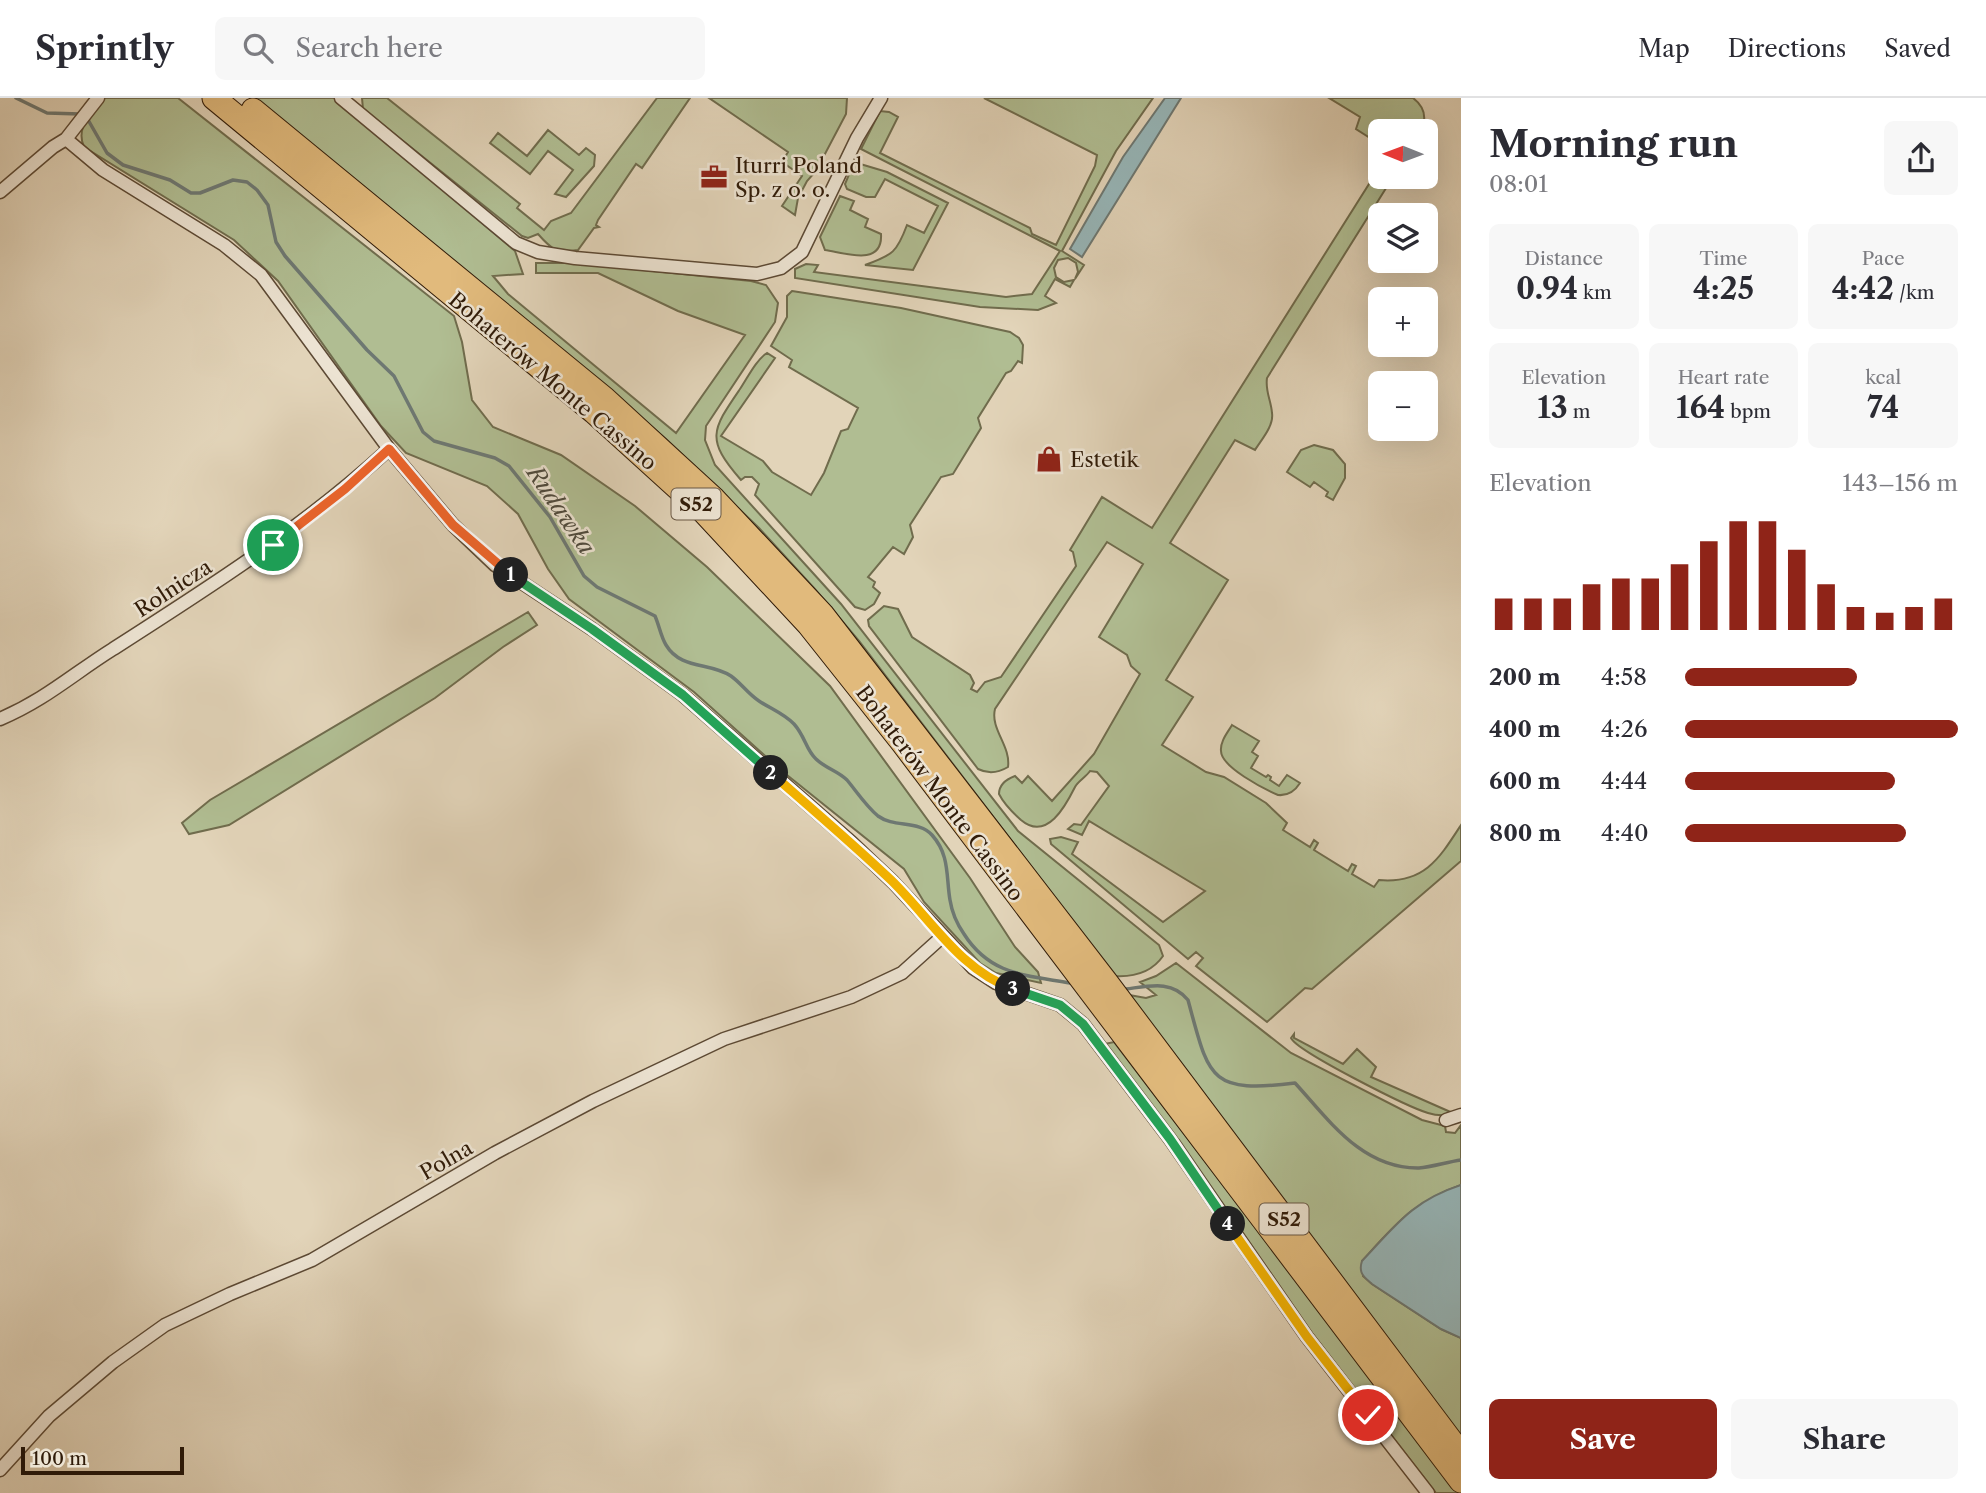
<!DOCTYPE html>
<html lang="en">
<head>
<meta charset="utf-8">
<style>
  :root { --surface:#fff; --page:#f7f7f7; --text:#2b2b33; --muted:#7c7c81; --line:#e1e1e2; --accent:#8f2418 }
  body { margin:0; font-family:"Libre Caslon Text",serif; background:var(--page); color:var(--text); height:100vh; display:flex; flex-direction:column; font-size:26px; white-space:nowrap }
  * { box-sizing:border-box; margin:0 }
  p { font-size:23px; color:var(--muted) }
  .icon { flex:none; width:38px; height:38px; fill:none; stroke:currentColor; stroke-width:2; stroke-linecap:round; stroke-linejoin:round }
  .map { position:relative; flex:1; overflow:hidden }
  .drawer { display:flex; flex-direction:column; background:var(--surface); width:525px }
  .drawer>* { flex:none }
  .needle { width:46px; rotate:271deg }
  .tools { position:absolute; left:1368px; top:21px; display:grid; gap:14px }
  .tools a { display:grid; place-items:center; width:70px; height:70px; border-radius:10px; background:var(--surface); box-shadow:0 7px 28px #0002; font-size:35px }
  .scale { position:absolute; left:21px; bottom:18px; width:163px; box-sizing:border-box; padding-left:7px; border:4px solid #301b08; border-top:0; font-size:19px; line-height:24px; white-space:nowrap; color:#301b08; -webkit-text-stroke:5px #ece3d2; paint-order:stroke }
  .pin { position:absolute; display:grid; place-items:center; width:60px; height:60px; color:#fff; margin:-30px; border:4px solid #fff; border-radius:50%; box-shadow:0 2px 7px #0007 }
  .km { position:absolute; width:35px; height:35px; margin:-18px; border-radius:50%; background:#222; color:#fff; font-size:19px; line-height:35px; text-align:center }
  .round { display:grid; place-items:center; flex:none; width:74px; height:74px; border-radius:10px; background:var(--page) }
  .headline { display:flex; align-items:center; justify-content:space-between; height:119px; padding:0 28px }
  h1 { font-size:38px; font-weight:700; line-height:52px }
  .metrics { display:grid; grid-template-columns:repeat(3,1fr); gap:10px; height:119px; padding:7px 28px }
  .metrics div { display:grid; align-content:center; border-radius:10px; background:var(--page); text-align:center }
  .metrics b { font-size:30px; font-weight:700 }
  .metrics small { font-size:19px; font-weight:400 }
  .metrics p { font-size:19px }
  .chart { height:196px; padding:14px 28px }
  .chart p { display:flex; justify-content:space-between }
  .chart svg { width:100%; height:126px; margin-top:7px; stroke:var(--accent); stroke-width:6 }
  .action { display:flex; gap:14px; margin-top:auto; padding:14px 28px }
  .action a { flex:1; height:80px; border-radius:10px; background:var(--accent); color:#fff; font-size:28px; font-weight:700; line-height:80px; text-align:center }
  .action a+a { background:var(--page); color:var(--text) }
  ul { padding:0 28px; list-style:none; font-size:23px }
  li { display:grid; grid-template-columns:112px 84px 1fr; align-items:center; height:52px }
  li i { height:18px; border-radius:9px; background:var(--accent) }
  header { display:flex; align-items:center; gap:42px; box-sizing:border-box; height:98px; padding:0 35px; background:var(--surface); border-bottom:2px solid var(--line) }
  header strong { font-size:33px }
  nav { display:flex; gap:38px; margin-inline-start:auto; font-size:24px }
  .search { width:490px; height:63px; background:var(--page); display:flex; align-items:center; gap:18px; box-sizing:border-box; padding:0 24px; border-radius:10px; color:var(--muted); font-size:26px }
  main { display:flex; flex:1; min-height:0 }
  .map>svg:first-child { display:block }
  .green { fill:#b0bd92; stroke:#706c4d; stroke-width:2 }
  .water { fill:#97b6b8; stroke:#6e7872; stroke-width:2 }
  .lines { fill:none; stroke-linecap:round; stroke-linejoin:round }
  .stream { stroke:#6e7872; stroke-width:3.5 }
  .street-casing { stroke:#5c4934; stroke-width:15 }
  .highway-casing { stroke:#301b08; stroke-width:25 }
  .street { stroke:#ece3d2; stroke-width:12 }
  .highway { stroke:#e1ba7c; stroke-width:23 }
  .split-1-casing { stroke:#fff; stroke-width:14 }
  .split-2-casing { stroke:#fff; stroke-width:14 }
  .split-3-casing { stroke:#fff; stroke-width:14 }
  .split-4-casing { stroke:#fff; stroke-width:14 }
  .split-5-casing { stroke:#fff; stroke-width:14 }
  .split-1 { stroke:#f0652b; stroke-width:9 }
  .split-2 { stroke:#22a559; stroke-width:9 }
  .split-3 { stroke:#f5b400; stroke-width:9 }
  .split-4 { stroke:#22a559; stroke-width:9 }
  .split-5 { stroke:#f5b400; stroke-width:9 }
  .labels { text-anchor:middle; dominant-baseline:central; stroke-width:5; stroke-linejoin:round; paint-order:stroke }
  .shield { fill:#ece3d2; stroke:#685745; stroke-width:2 }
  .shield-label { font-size:19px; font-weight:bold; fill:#301b08 }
  .poi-label { font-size:21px; fill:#301b08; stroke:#ece3d2; text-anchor:start }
  .street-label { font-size:21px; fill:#301b08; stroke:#ece3d2 }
  .water-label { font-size:23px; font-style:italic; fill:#4f4a3d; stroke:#ece3d2 }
</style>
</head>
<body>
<header>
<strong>Sprintly</strong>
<div class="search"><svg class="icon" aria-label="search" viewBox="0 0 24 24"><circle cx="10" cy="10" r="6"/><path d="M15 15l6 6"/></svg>Search here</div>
<nav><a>Map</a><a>Directions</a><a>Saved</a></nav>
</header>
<main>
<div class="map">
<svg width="1461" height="1395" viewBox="0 0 1461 1395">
  <rect width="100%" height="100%" fill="#e2d4b9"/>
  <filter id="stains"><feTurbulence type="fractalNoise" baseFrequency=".00286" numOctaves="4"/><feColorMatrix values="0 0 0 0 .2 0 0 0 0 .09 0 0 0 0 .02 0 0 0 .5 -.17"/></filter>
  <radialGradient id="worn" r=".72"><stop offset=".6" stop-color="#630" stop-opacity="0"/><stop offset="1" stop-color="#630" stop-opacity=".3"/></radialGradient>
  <path class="green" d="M103,0H178L454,218L462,244L472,302L493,329L561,357L635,408L707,469L830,588L970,780L1015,849L1038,874L1041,885L996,875L980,865L924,804L904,771L782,673L694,594L569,501L548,471L518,416L487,388L406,355L381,328L278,183L234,142L84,49C75,29 92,15 103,0Z
    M255,0H335L515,153L523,176L493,178L508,196L676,335L745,237L678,213L598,175H536V165H574L751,183L766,187L778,205L775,224L706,328L705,342L715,367L841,506L1018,733L1159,847L1163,858C1152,874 1134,879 1115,878L859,543L814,490L759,430L666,341L577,265Z
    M362,0H387L520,106L517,110L544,132L551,123L571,115L657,0H690L642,70L636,66L598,122L596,127L599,129L594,130L578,152C556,155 553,153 538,136L528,140L522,138L363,11Z
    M709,0H847L846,16L816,73L807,83L798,100L795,117L782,108L802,78L782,64L788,54Z
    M984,0H1153L1116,53L1062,153L1084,167L1075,181L1078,174L1076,165L1068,160L1058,162L1054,170L1056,179L1064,184L1074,182L1070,189L1055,181L1045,198L1056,205L1038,212L980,209L795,180V171L806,166L818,167L814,174L1006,199L1032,196L1060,153L861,51L880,13L889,14L898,19L880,55L1030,130L1032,136L1056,147L1095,68L1097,57Z
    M1329,0H1413C1425,9 1427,20 1421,33H1381V47L1356,31L1360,19Z
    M548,32L579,57L586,50L595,57L594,68L566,99L555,96L573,72L548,53L530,76L490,45L498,35L527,58Z
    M857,65L887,74L948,105L913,172L865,167C893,157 897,154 907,127L924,135L938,108L885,81L875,99H866L847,91L845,86L853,67Z
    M1381,67V79H1393L1267,280C1265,293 1271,302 1272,315C1274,328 1261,342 1255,352L1235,342L1170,445L1228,482L1166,582L1193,599L1162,647L1206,674L1224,679L1266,705L1287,725L1283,732L1310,749L1314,742L1318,745L1314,752L1348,773L1352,766L1356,768L1352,776L1374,789L1379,782C1424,786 1439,761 1461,727V763L1312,891L1305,890L1267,924L1196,868L1203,860L1196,854L1188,861L1051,746L1050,741L1061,739L1078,744L1072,756L1163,824L1205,793L1089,723L1082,737L1068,731L1074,726L1081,727L1109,688L1097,674L1090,673C1086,679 1078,683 1075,689C1066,707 1047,744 1021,722C1012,714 1004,706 999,696C999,687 1007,681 1015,678L1022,685L1028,678L1052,703L1094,656L1140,576L1131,568L1127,557L1099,539L1143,466L1107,444L995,611C990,631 1011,648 1008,669C998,675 988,676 978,671L869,528L868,522L884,508L898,511L912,539L970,577L974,585L971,591L977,594L985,584L1001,579L1076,468L1073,454L1070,452L1102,399L1152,430Z
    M840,98L854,103L850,112L868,121L865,129L881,136C883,169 845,155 825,152L820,139Z
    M792,193L901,210L1010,234L1019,240L1023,247L1022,265L1018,263L1011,273L1006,275L978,320L981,330L953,376L941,379L910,427L913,439L904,456L893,449L868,479L875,484L873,489L880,495L874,506L865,512L855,509L755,397L759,386L752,379H745L741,382C705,341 712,332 740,291C748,279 756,262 767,255L775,260L721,338L763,363L772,374L811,397L824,375L841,333L848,331L858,310L789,269L792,262L771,248L787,219V198Z
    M1314,347L1333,352L1345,366V380L1333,402L1326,398L1328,394L1314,384L1310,389L1287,374L1301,352Z
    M528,514L537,527L503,549L435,600L229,727L189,736L182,725L210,702Z
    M1232,627L1259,643L1252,654L1258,658L1251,670L1266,679L1268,677L1271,679L1270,682L1279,688L1287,677L1300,685C1295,693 1288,698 1278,697C1264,691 1221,669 1221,653C1220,643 1228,634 1232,627Z
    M1176,865L1291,955L1422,1022L1445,1028L1446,1034L1455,1035L1461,1027V1087C1413,1104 1396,1126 1362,1163L1363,1178L1372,1186L1441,1231L1461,1240V1341L1129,897L1146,900L1156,897L1140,884L1156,878Z
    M1294,936V940L1343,966L1357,951L1376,969L1371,979L1455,1016C1445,1018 1437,1018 1428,1015C1408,1009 1298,954 1291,940Z
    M1114,944L1458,1395H1436L1309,1231L1179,1042L1176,1043L1105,946Z"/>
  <path class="water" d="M1165,0H1181L1082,159L1070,151L1123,59Z
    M1461,1087V1240L1441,1231L1372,1186C1364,1179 1358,1175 1362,1163C1396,1127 1412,1103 1461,1087Z"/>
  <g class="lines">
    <path class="stream" d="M16,0L47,15L80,16
      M87,20L107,55L123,67L170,82L191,95H200L233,82L247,84L257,92L268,107L276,144L285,158L367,252L394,278L423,334L434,343L495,360L509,368L550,419L584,478L597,489L655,518C659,527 661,539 666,547C681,572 710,564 731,578C741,585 748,596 759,603C771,611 783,615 794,626C805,638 806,652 816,661C825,670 838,673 847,682C857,694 866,708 878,718C894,730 919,722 932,737C950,757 946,779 950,802C952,815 957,826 964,836C990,877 1025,877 1070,885
      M1126,891C1150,888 1172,882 1188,902C1209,979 1208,996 1295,985C1329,1022 1362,1071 1419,1070C1432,1069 1447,1064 1461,1062"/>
    <g class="street-casing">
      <path id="street" d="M341,0L516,145L538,154L575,160L757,176L781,170L802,154L857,40L881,0
        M66,41L103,72L224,147L261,177L389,351L453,427L495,467L592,531L683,597L852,745L893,784L973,870L996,885L1060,907L1083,926L1170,1041L1307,1239L1428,1395
        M0,94L53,49L66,41L98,0
        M0,621C45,602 73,576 113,551C210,489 304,429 389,351
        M1446,1022L1461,1017
        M0,1372L49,1318L113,1264L165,1227L230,1196L312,1162L495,1055L593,1003L724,941L851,899L902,875L943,838"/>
    </g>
    <g class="highway-casing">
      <path id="highway" d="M214,0L594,314L702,412L809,527L902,644L1461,1383
        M253,12L605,301L714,401L822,516L1107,885L1461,1356"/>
    </g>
    <use href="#street" class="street"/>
    <use href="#highway" class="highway"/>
  </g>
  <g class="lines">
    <g class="split-1-casing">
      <path id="split-1" d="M273,447L345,391L389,351L453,427L511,477"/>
    </g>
    <g class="split-2-casing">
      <path id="split-2" d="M511,477L592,531L683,597L771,675"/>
    </g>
    <g class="split-3-casing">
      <path id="split-3" d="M771,675C811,710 852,745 891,782C930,820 960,872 1013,891"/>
    </g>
    <g class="split-4-casing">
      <path id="split-4" d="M1013,891L1060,907L1083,926L1170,1041L1228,1126"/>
    </g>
    <g class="split-5-casing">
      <path id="split-5" d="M1228,1126L1307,1239L1368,1317"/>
    </g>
    <use href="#split-1" class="split-1"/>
    <use href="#split-2" class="split-2"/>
    <use href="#split-3" class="split-3"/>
    <use href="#split-4" class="split-4"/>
    <use href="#split-5" class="split-5"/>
  </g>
  <defs>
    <g id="office-bare" transform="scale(2.1)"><path d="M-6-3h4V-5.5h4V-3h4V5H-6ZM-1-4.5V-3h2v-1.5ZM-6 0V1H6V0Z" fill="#8f2418" stroke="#ece3d2" stroke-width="2.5" paint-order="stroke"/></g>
    <g id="shop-bare" transform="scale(2.1)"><path d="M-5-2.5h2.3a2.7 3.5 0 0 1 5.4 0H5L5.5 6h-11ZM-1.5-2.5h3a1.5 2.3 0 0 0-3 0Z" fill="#8f2418" stroke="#ece3d2" stroke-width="2.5" paint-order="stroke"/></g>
  </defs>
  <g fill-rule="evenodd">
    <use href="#office-bare" x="714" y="79"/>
    <use href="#shop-bare" x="1049" y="361"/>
  </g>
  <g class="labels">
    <g class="shield">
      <rect x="671.5" y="390.5" width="49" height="31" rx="5"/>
      <rect x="1259.5" y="1105.5" width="49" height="31" rx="5"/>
    </g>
    <g class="shield-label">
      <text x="696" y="406">S52</text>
      <text x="1284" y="1121">S52</text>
    </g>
    <g class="poi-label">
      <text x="735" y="67">Iturri Poland<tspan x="735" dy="24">Sp. z o. o.</tspan></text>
      <text x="1070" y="361">Estetik</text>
    </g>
    <g class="street-label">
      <text transform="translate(553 283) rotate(40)">Bohaterów Monte Cassino</text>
      <text transform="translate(173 490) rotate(-33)">Rolnicza</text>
      <text transform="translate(940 695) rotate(53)">Bohaterów Monte Cassino</text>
      <text transform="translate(446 1062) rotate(-30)">Polna</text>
    </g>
    <g class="water-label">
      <text transform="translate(561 412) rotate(56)">Rudawka</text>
    </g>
  </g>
  <rect width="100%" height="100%" filter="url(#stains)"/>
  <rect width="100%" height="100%" fill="url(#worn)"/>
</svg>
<div class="tools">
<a><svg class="needle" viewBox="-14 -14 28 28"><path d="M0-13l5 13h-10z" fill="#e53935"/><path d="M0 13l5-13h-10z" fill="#7c7c81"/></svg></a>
<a><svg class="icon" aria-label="layers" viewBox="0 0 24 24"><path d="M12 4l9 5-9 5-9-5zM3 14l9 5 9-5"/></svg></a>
<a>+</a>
<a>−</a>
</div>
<div class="scale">100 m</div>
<div class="pin" style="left:273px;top:447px;background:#1e9e55"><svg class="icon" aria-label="arrive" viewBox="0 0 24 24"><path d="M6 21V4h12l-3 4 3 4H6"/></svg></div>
<div class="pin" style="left:1368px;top:1317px;background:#d93025"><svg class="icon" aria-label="check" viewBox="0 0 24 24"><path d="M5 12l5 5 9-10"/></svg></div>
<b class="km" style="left:511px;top:477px">1</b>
<b class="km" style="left:771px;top:675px">2</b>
<b class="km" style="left:1013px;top:891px">3</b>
<b class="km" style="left:1228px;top:1126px">4</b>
</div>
<section class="drawer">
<div class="headline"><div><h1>Morning run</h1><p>08:01</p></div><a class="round"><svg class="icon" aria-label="share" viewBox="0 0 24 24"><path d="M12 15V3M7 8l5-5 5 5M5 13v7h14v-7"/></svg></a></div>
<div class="metrics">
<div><p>Distance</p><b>0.94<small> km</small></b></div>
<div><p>Time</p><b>4:25</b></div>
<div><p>Pace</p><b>4:42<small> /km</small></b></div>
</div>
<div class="metrics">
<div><p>Elevation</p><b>13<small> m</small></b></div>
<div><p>Heart rate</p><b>164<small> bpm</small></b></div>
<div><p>kcal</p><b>74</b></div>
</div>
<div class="chart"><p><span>Elevation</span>143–156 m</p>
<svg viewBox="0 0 160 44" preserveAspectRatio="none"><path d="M5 44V33M15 44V33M25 44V33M35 44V28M45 44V26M55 44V26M65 44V21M75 44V13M85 44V6M95 44V6M105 44V16M115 44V28M125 44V36M135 44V38M145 44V36M155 44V33"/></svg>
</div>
<ul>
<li><b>200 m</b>4:58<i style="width:63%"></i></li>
<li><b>400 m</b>4:26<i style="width:100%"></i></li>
<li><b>600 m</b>4:44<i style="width:77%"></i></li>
<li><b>800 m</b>4:40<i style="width:81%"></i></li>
</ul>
<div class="action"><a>Save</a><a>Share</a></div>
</section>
</main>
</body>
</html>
